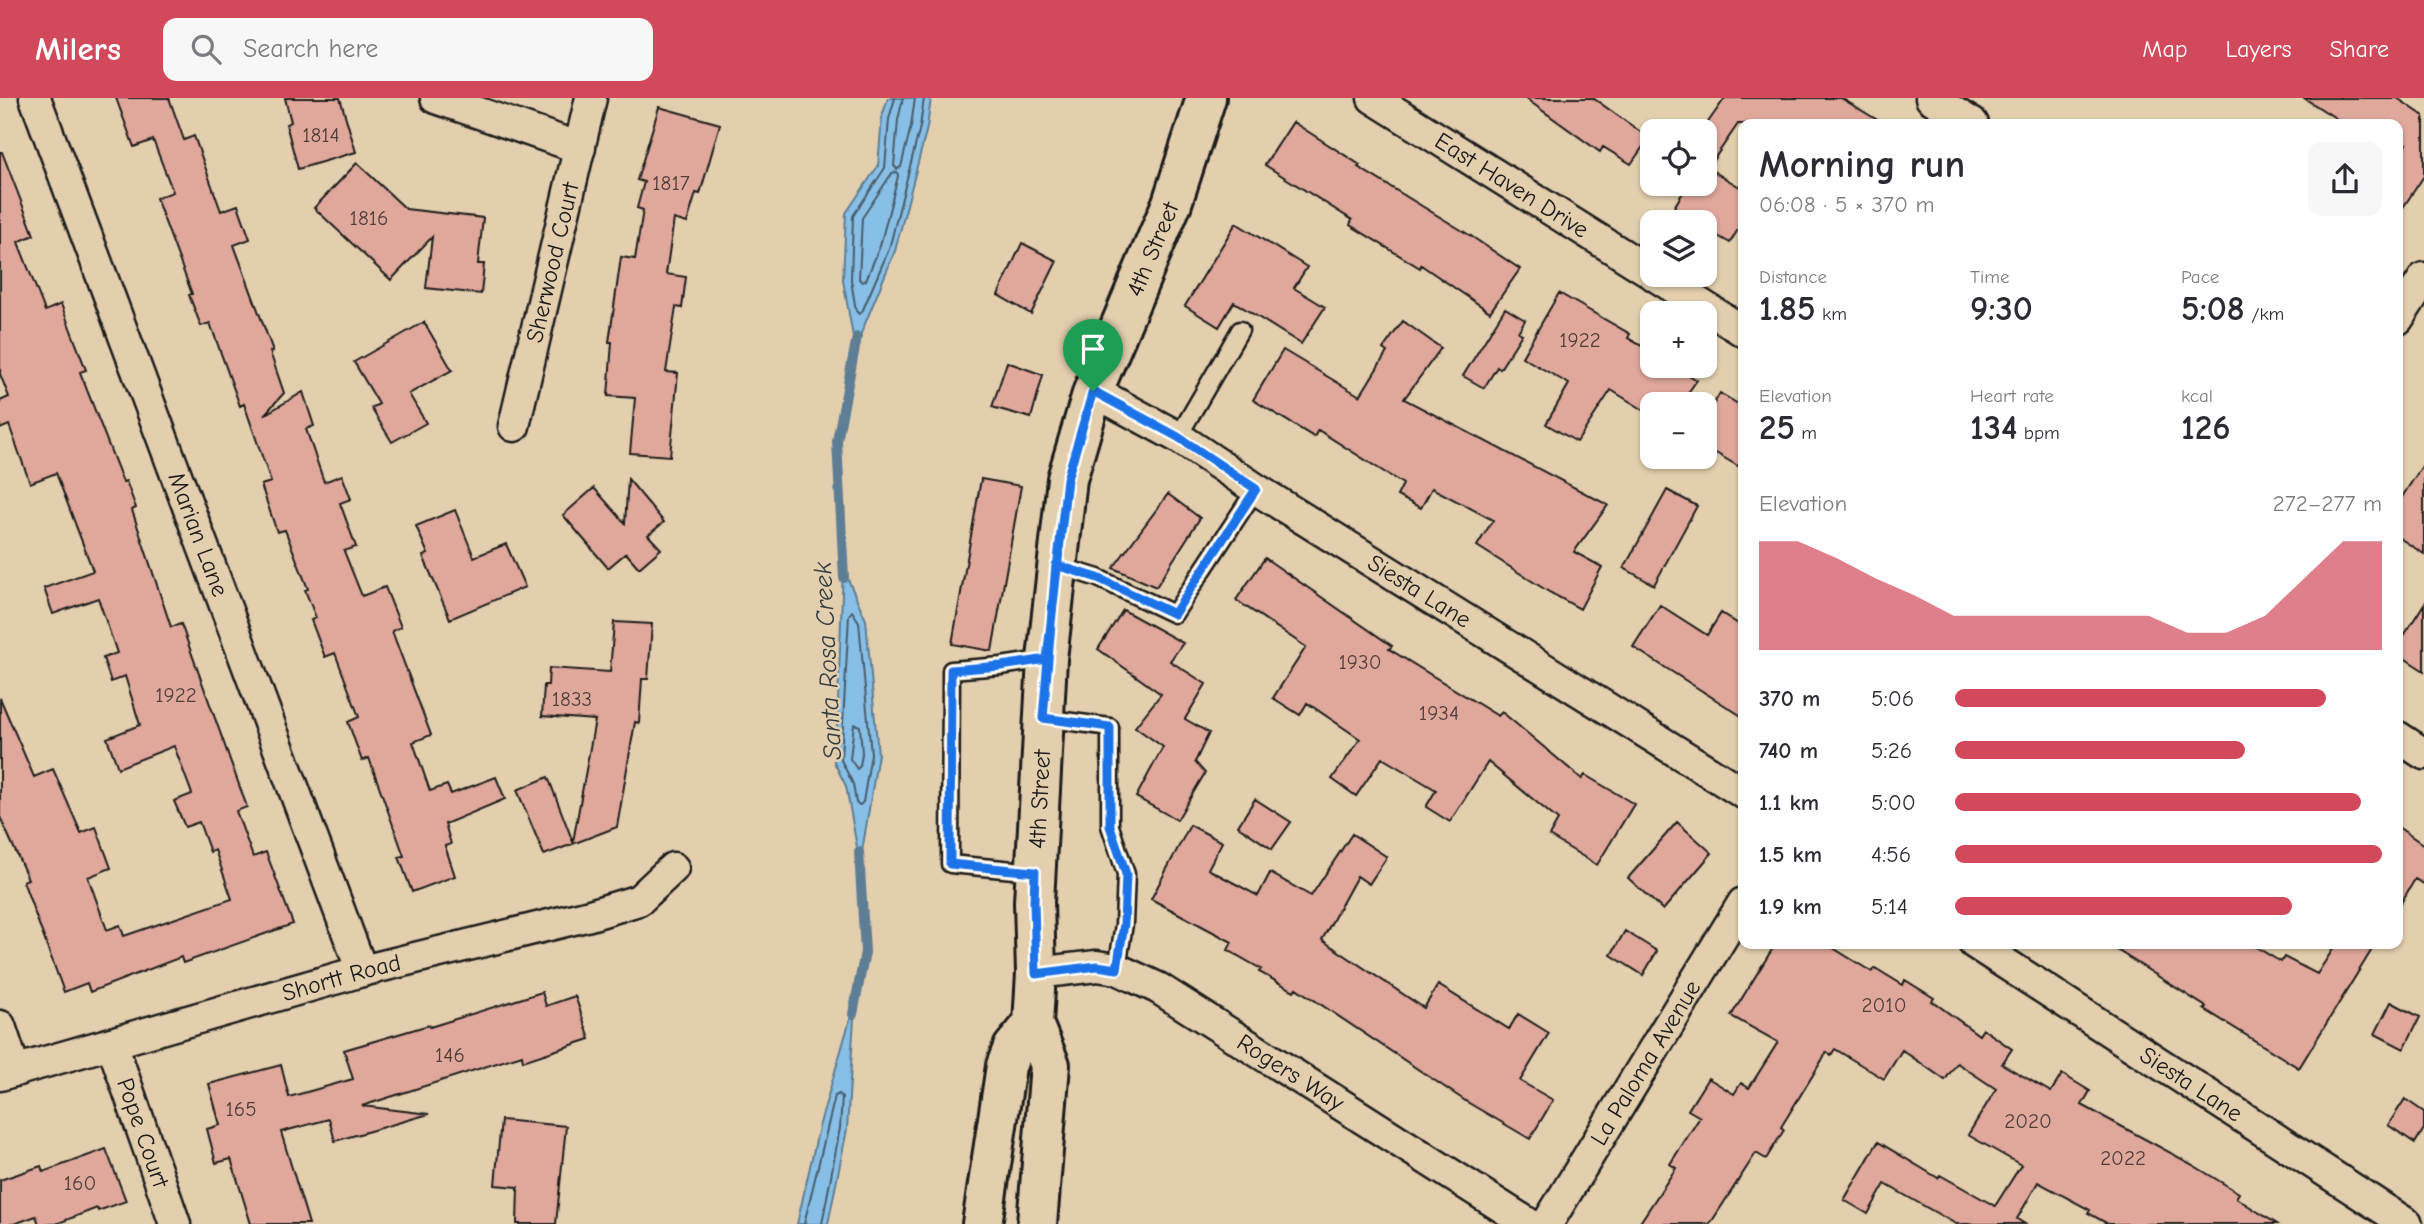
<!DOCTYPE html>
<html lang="en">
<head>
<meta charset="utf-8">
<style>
  :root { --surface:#fff; --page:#f7f7f7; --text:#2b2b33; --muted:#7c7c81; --accent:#d1495b }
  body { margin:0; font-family:"Comic Neue",sans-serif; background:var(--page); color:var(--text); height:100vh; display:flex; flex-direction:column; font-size:26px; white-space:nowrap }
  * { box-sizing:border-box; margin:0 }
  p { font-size:23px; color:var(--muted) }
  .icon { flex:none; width:38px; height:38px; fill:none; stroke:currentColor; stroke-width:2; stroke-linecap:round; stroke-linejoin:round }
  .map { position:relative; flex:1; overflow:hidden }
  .drawer { position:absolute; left:1738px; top:21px; width:665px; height:830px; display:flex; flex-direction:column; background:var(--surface); border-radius:14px; box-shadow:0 2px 5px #0004 }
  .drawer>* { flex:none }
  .tools { position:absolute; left:1640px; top:21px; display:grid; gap:14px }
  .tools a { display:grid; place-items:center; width:77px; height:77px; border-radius:14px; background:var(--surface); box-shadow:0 2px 5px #0004; font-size:35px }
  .pin { position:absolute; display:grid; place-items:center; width:60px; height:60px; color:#fff; margin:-72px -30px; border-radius:50% 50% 50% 0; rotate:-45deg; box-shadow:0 0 7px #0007 }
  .pin .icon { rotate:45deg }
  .round { display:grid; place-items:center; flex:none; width:74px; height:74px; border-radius:14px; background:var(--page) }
  .overview { display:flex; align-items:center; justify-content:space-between; height:119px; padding:0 21px }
  h1 { font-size:38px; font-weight:700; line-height:52px }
  .figures { display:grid; grid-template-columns:repeat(3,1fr); gap:10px; height:119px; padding:7px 21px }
  .figures div { display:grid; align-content:center }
  .figures b { font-size:35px; font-weight:700 }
  .figures small { font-size:19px; font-weight:400 }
  .figures p { font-size:19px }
  .chart { height:196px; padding:14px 21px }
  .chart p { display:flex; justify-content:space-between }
  .chart svg { width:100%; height:126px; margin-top:7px; fill:var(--accent); opacity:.7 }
  ul { padding:0 21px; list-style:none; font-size:23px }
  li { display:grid; grid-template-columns:112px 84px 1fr; align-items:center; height:52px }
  li i { height:18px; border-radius:9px; background:var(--accent) }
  header { display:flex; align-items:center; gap:42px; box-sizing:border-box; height:98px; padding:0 35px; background:var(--accent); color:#fff }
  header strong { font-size:33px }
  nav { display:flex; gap:38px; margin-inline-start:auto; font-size:24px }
  .search { width:490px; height:63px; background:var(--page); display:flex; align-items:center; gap:18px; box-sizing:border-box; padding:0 24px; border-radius:14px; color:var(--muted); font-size:26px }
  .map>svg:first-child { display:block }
  .water { fill:#88bfe6; stroke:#5d7e95; stroke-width:2 }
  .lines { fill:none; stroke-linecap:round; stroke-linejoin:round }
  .shore { stroke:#475d6d; stroke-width:2 }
  .stream { stroke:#5d7e95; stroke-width:10 }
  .building { fill:#e0a79b; stroke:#1c1c1c; stroke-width:2 }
  .lane-casing { stroke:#1c1c1c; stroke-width:21 }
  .street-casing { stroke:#1c1c1c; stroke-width:35 }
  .secondary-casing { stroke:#1c1c1c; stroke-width:44 }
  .lane { stroke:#e3cfae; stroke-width:16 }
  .street { stroke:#e3cfae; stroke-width:30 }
  .secondary { stroke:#e3cfae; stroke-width:38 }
  .route-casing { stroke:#fff; stroke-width:14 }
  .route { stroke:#1a73e8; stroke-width:9 }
  .labels { text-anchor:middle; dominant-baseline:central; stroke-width:5; stroke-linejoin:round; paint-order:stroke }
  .number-label { font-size:21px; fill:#4d3f3c }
  .street-label { font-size:24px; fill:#1c1c1c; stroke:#e3cfae }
  .water-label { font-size:26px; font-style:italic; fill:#323d44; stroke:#e3cfae }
</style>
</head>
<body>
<header>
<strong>Milers</strong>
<div class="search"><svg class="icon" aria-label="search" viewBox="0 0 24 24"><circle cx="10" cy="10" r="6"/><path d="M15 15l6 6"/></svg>Search here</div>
<nav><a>Map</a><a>Layers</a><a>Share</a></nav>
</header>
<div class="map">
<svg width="2424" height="1126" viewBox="0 0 2424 1126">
  <rect width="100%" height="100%" fill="#e3cfae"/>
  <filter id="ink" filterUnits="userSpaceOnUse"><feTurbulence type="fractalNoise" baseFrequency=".0143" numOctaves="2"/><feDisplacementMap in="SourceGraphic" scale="14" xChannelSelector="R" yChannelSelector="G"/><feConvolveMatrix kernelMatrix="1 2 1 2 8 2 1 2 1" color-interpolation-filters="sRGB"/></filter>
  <g filter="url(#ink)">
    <path class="water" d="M888,0H931L927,30L895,153L855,250L843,182L846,115L878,68L882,19Z
      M843,470L866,522L878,656L860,766L846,688L834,664L837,630Z
      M855,904L847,1031L828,1126H797L819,1029Z"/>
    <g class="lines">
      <path class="shore" d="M895,0L889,21L885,70L853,118L851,182L856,213L859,216L862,214L889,151L920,29L924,0
        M903,0L898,22L894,68L897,71L901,69L911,28L915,0
        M897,74L898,78L880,148L866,182L862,184L859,181L862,120L892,75Z
        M852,513L859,524L871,656L863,704L860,707L856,705L853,686L841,662L849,517Z
        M854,626L860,628L862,656L860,668L857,671L850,661Z
        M804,1126L835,998L839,996L842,999L840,1030L822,1126"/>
      <path class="stream" d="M844,480L837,343L857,239
        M853,916L865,854L859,754"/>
    </g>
    <path class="building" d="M116,0H169L184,42L194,38L221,113L238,107L250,141L234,147L273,253L270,254L284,295L264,317L303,294L314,328L306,331L324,384L342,377L351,401L340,405L356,449L344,453L362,498L385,489L401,529L392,533L431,637L413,644L430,693L447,687L451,696L496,679L505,701L445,726L451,746L445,748L455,778L412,794L399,759L404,758L369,660L362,663L348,624L359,619L335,555L325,559L311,522L316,520L305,492L308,491L285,432L277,434L261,387L271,384L244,306L240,308L210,225L201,228L189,197L192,196L156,100L173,94L153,42L134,49Z
      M285,0H340L356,54L298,71L286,26L291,24Z
      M1525,0H1593L1649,40L1631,66L1603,49L1600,54Z
      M1725,0H1841L1884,26H1738L1708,70L1743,91V123L1730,145L1704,130V124H1695L1673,111L1688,86H1704V30Z
      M2304,0H2397L2424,18V78L2398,117V61L2407,46L2398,40V26H2345Z
      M659,9L720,26L700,96L696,95L687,125L674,121L666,176L686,179L682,210L676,209L666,274L678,275L670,358L630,355L635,300L608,298L612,244H609L621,159L635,161L643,112L637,110L644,84L637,82Z
      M1293,24L1360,67L1358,69L1471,138L1520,171L1490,214L1421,167L1420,170L1350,127L1352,122L1265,67Z
      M0,54H2L34,137L18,144L45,213L61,206L86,272L80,274L123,384L126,383L136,410L132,412L171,529L181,526L247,709L236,713L253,759L266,754L293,826L183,865L181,859L90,894L87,885L64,894L23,783L28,781L0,719V600L34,679L53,671L81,735L96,729L111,770L88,779L107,832L120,827L124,838L232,801L215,752L210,754L199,724L185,729L174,703L192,696L174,648L118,670L107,640L140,627L125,578L111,584L103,560L117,555L98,500L53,516L44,490L93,473L56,375L30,385L9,327L0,331V303L9,299L0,276Z
      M357,65L406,111L483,120L478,166H484L481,196L426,190L432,139L391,182L314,110Z
      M1236,125L1307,169L1294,190L1325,209L1301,246L1234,204L1219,229L1185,208Z
      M1022,145L1057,163L1031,216L998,197Z
      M1559,195L1630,236L1628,240L1652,254V268H1674L1697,282L1680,306H1652V317L1611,292L1577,344L1546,326L1569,286L1522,259Z
      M1505,210L1525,222L1518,234L1522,236L1500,271L1497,269L1484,290L1463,278Z
      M1403,223L1441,250L1404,301L1608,407L1574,454L1602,469L1580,511L1549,494L1477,448L1493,422L1432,390L1421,410L1397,398L1403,386L1318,332L1314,339L1253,302L1283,252L1360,298L1387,254L1383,251Z
      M424,224L452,272L409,296L426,325L392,344L371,310L379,306L354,264Z
      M1007,264L1043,277L1031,320L992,309Z
      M1720,295L1743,309V371L1704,348V323Z
      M2424,365V456L2398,439V405Z
      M628,381L664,424L648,437L661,451L639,470L626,455L608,470L563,417L594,390L625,425Z
      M981,381L1021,388L992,553L952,546Z
      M1667,392L1697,408L1654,487L1624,470Z
      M1168,396L1200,420L1156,489L1113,470Z
      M455,412L474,459L506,446L525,489L450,521L423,458L428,456L416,428Z
      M1265,460L1392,548L1389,551L1498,618L1502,614L1582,681L1585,677L1634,706L1597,767L1549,738L1558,722L1488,664L1450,724L1426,709L1436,692L1382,660L1356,698L1332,681L1360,641L1307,605L1300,617L1273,600L1306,549L1236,502Z
      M2424,506V573L2398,556V547Z
      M1660,507L1707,537L1721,515L1743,529V619L1633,549Z
      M1123,512L1183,545L1170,563L1206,586L1185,621L1209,635L1195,664L1205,675L1177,722L1136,699L1163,649L1135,629L1161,596L1098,551Z
      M614,524L652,526L648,581H642L639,625L635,624L617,729L544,757L517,692L548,679L573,744L595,622L542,618L544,587H548L549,570L610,574Z
      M1255,701L1291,724L1272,751L1238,728Z
      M1677,724L1712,755L1663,812L1628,780Z
      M1190,727L1222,744L1208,771L1258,798L1270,775L1311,798L1352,736L1387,759L1369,786L1357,778L1322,842L1424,910L1438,887L1509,931L1518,916L1549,935L1520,983L1553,1002L1530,1041L1467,1004L1296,890L1294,893L1259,874L1261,871L1228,852L1232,844L1151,801Z
      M2398,729L2424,747V786L2415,781L2398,810Z
      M1625,833L1657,853L1643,877L1611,857Z
      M1776,845H1825L1872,874L1875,870L1903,887L1905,882L1934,900L1932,903L1979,937L1983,931L2012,951L2002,966L2051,994L2062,976L2090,993L2082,1007L2193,1067L2239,1095L2236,1100L2277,1126H2108L2088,1115L2090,1112L2038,1084L2017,1121L2025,1126H1956L1885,1086L1868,1116L1844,1102L1878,1044L1938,1080L1940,1077L1995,1108L2021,1067L1968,1037L1996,991L1957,965L1945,982L1902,952L1884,981L1835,951L1831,957L1827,954L1781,1029L1784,1032L1766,1061L1756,1055L1710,1126H1639L1676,1070L1670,1066L1700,1019L1688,1012L1708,980L1734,996L1741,985L1749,990L1778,944L1731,918Z
      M2106,845H2249L2281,864L2284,859L2317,876L2337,845H2376L2299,970L2204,911L2206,909Z
      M542,894L546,908L575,898L590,941L523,963L522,957L362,1008L429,1016L335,1043L329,1021L281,1034L309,1126H251L231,1061L216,1065L207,1031L220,1027L209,986L281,967L289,999L353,981L344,952L429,927L430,929Z
      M2391,904L2420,919L2404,951L2375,936Z
      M2405,1001L2424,1014V1031L2415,1045L2388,1027Z
      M501,1022L566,1028L556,1126H517L518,1089L495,1087Z
      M106,1051L126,1103L98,1113L97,1110L56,1126H39L36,1118L14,1126H0V1082L41,1068L43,1074Z"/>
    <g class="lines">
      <g class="lane-casing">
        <path id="lane" d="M1178,339L1240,232
          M1056,467L1098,480L1174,516L1256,391
          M1043,620L1110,629V728L1126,776L1124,826L1117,871
          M1035,774L950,766L951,572L1001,568L1047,561"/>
      </g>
      <g class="street-casing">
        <g id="street">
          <path id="s1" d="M35,0L362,873"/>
          <path d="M436,0L580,50"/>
          <path id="s2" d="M1373,0L1652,175"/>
          <path d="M1931,0L1973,26"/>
          <path d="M1654,177L1743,233"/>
          <path d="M2398,221L2424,180"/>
          <path id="s3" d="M1093,293L1178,339L1256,391L1743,695"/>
          <path id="s4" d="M514,328L591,0"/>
          <path d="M2398,639L2424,656"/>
          <path id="s5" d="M1974,845L2407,1126"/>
          <path id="s6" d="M1036,875L1097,868L1117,871L1158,890L1529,1126"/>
          <path d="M0,928L15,973"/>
          <path id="s7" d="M112,946L175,1126"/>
          <path id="s8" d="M0,977L362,873L590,817L639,802L673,770"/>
          <path id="s9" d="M1547,1126L1743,805"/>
        </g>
      </g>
      <g class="secondary-casing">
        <g id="secondary">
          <path d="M982,1126L1006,968L1013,950L1033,926"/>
          <path id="s10" d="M1037,1126L1050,967L1033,926L1036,875L1034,804L1047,561L1067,381L1093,293L1172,105L1206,0"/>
        </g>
      </g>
      <use href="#lane" class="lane"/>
      <use href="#street" class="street"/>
      <use href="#secondary" class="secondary"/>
    </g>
  </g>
  <g class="lines" filter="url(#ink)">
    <g class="route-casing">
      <path id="route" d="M1093,293L1067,381L1047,561L1001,568L951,572L950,766L1035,774L1034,804L1036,876L1097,868L1117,871L1124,826L1126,776L1110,728V629L1043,620L1056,467L1098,480L1174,516L1256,391L1178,339L1093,293"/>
    </g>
    <use href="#route" class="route"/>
  </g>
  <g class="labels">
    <g class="number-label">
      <text x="321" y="37">1814</text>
      <text x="671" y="85">1817</text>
      <text x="369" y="120">1816</text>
      <text x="1580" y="242">1922</text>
      <text x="1360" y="564">1930</text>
      <text x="176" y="597">1922</text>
      <text x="572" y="601">1833</text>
      <text x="1439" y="615">1934</text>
      <text x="1884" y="907">2010</text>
      <text x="450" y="957">146</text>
      <text x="241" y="1011">165</text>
      <text x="2028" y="1023">2020</text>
      <text x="2123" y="1060">2022</text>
      <text x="80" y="1085">160</text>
    </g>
    <g class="street-label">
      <text stroke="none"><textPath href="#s2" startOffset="164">East Haven Drive</textPath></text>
      <text stroke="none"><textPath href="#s10" startOffset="996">4th Street</textPath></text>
      <text stroke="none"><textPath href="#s4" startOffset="168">Sherwood Court</textPath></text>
      <text stroke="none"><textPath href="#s1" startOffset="466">Marian Lane</textPath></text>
      <text stroke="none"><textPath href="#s3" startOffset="383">Siesta Lane</textPath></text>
      <text stroke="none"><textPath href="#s10" startOffset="429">4th Street</textPath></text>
      <text stroke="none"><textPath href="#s8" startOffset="355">Shortt Road</textPath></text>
      <text stroke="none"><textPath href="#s9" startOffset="189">La Paloma Avenue</textPath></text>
      <text stroke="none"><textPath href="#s6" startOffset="284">Rogers Way</textPath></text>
      <text stroke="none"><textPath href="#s5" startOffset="259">Siesta Lane</textPath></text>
      <text stroke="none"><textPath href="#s7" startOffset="94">Pope Court</textPath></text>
    </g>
    <g class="water-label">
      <text transform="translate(828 563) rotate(-93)">Santa Rosa Creek</text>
    </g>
  </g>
</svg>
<div class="tools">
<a><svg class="icon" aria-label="locate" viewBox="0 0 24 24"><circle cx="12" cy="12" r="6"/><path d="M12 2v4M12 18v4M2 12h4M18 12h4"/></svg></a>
<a><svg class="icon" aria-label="layers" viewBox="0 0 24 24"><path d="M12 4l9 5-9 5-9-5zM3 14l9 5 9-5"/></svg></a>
<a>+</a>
<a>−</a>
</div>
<div class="pin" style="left:1093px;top:293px;background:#1e9e55"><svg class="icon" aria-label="arrive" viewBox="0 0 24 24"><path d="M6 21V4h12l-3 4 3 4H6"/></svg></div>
<section class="drawer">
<div class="overview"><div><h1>Morning run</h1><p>06:08 · 5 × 370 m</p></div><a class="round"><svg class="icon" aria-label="share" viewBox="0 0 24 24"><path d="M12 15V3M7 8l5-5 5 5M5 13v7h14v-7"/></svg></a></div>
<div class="figures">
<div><p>Distance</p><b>1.85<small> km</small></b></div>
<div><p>Time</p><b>9:30</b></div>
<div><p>Pace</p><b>5:08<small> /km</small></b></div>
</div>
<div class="figures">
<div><p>Elevation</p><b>25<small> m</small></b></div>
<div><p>Heart rate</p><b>134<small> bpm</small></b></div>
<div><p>kcal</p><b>126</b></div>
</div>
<div class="chart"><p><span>Elevation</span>272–277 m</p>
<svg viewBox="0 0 160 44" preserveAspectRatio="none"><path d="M0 44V6L10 6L20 12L30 19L40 25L50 32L60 32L70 32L80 32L90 32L100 32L110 38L120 38L130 32L140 19L150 6L160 6V44z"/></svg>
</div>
<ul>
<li><b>370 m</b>5:06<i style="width:87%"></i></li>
<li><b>740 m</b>5:26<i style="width:68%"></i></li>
<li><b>1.1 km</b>5:00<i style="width:95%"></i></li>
<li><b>1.5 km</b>4:56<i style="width:100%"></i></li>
<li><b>1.9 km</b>5:14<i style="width:79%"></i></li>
</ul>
</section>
</div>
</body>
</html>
